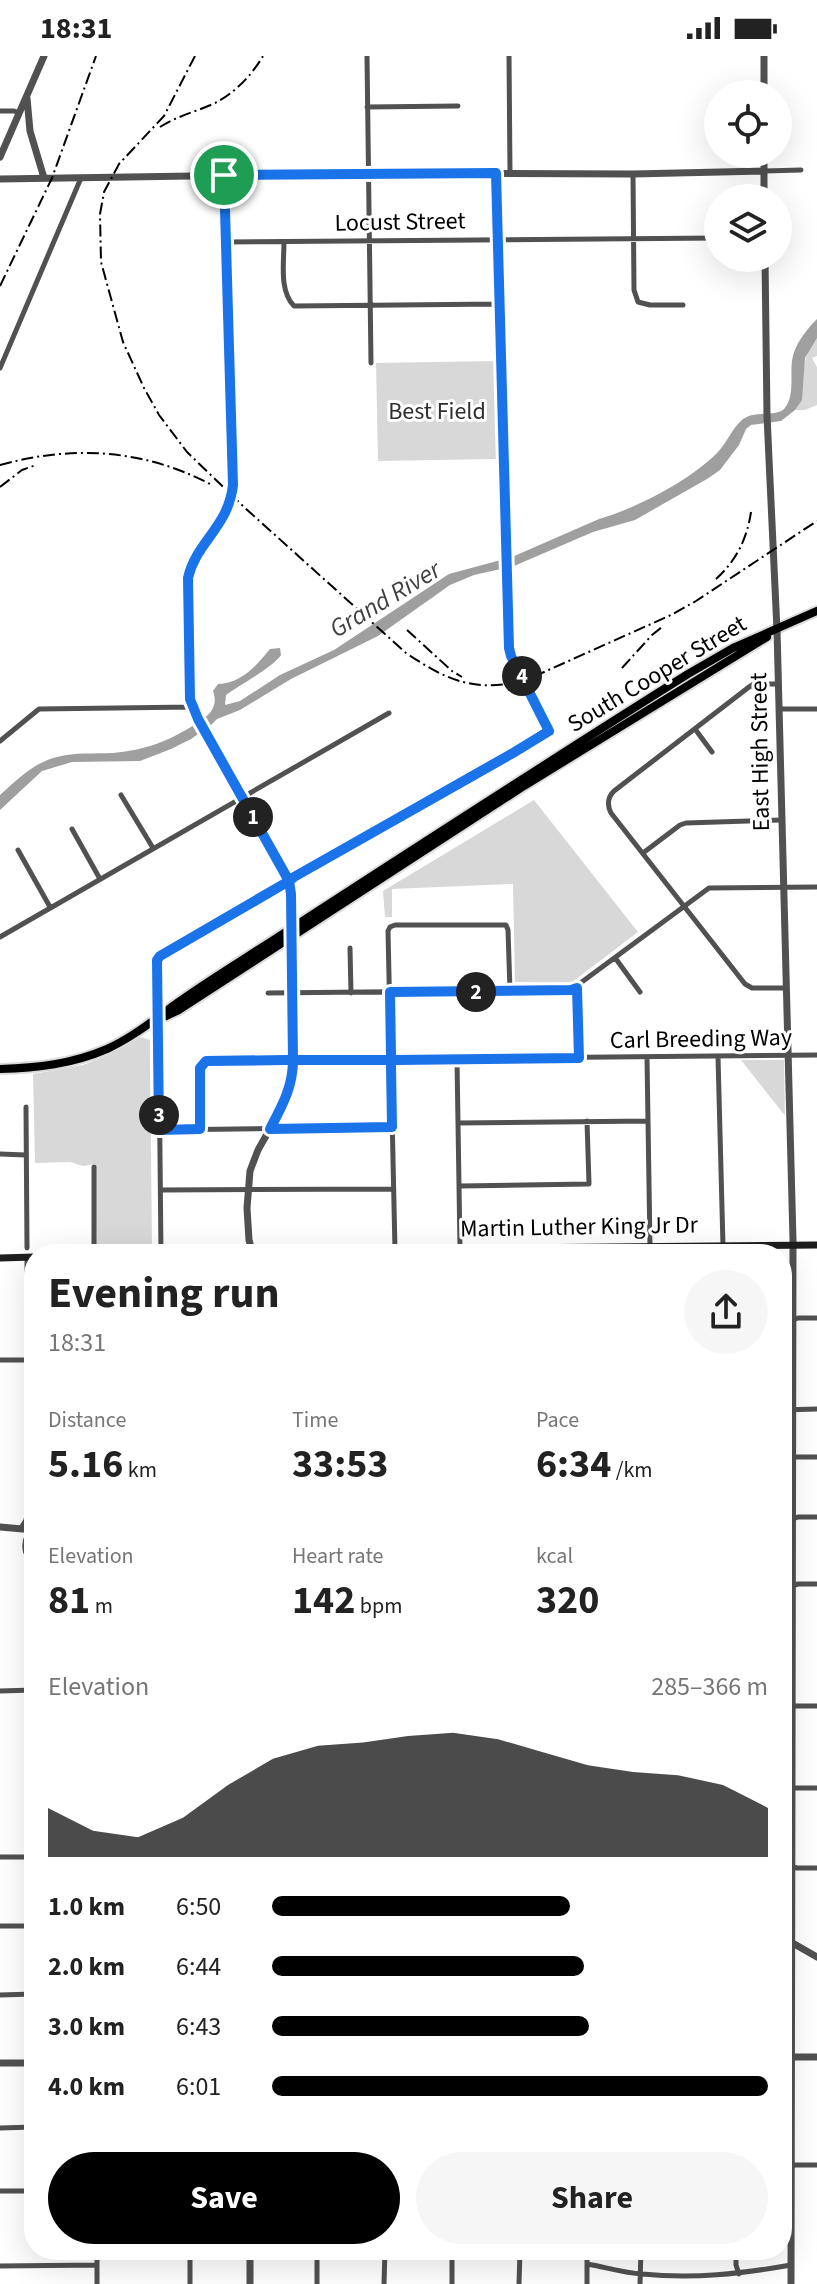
<!DOCTYPE html>
<html lang="en">
<head>
<meta charset="utf-8">
<style>
  :root { --surface:#fff; --page:#f6f6f6; --text:#222; --muted:#767676; --accent:#000 }
  body { margin:0; font-family:"Source Sans 3",sans-serif; background:var(--page); color:var(--text); height:100vh; display:flex; flex-direction:column; font-size:30px; white-space:nowrap }
  * { box-sizing:border-box; margin:0 }
  p { font-size:26px; color:var(--muted) }
  .icon { flex:none; width:44px; height:44px; fill:none; stroke:currentColor; stroke-width:2; stroke-linecap:round; stroke-linejoin:round }
  .map { position:relative; flex:1; overflow:hidden }
  .details { position:absolute; left:24px; top:1188px; width:768px; height:1016px; display:flex; flex-direction:column; background:var(--surface); border-radius:32px; box-shadow:0 8px 32px #0002 }
  .details>* { flex:none }
  .tools { position:absolute; left:704px; top:24px; display:grid; gap:16px }
  .tools a { display:grid; place-items:center; width:88px; height:88px; border-radius:50%; background:var(--surface); box-shadow:0 8px 32px #0002; font-size:40px }
  .pin { position:absolute; display:grid; place-items:center; width:68px; height:68px; color:#fff; margin:-34px; border:4px solid #fff; border-radius:50%; box-shadow:0 2px 8px #0007 }
  .km { position:absolute; width:40px; height:40px; margin:-20px; border-radius:50%; background:#222; color:#fff; font-size:22px; line-height:40px; text-align:center }
  .round { display:grid; place-items:center; flex:none; width:84px; height:84px; border-radius:42px; background:var(--page) }
  .overview { display:flex; align-items:center; justify-content:space-between; height:136px; padding:0 24px }
  h1 { font-size:44px; font-weight:700; line-height:60px }
  .stats { display:grid; grid-template-columns:repeat(3,1fr); gap:12px; height:136px; padding:8px 24px }
  .stats div { display:grid; align-content:center }
  .stats b { font-size:40px; font-weight:700 }
  .stats small { font-size:22px; font-weight:400 }
  .stats p { font-size:22px }
  .chart { height:224px; padding:16px 24px }
  .chart p { display:flex; justify-content:space-between }
  .chart svg { width:100%; height:144px; margin-top:8px; fill:var(--accent); opacity:.7 }
  .button { display:flex; gap:16px; margin-top:auto; padding:16px 24px }
  .button a { flex:1; height:92px; border-radius:48px; background:var(--accent); color:#fff; font-size:32px; font-weight:700; line-height:92px; text-align:center }
  .button a+a { background:var(--page); color:var(--text) }
  ul { padding:0 24px; list-style:none; font-size:26px }
  li { display:grid; grid-template-columns:128px 96px 1fr; align-items:center; height:60px }
  li i { height:20px; border-radius:10px; background:var(--accent) }
  .status { display:flex; justify-content:space-between; align-items:center; height:56px; padding:0 40px; background:var(--surface); direction:ltr }
  .status svg { height:22px; fill:currentColor }
  .map>svg:first-child { display:block }
  .green { fill:#d8d8d8 }
  .water { fill:#9f9f9f }
  .lines { fill:none; stroke-linecap:round; stroke-linejoin:round }
  .primary-casing { stroke:#dbdbdb; stroke-width:12 }
  .minor { stroke:#515151; stroke-width:5 }
  .tertiary { stroke:#515151; stroke-width:7 }
  .secondary { stroke:#1e1e1e; stroke-width:7 }
  .primary { stroke:#000; stroke-width:8 }
  .rail { stroke:#000; stroke-width:2; stroke-dasharray:12 4 2 4; stroke-linecap:butt }
  .route-casing { stroke:#fff; stroke-width:16 }
  .route { stroke:#1a73e8; stroke-width:10 }
  .labels { text-anchor:middle; dominant-baseline:central; stroke-width:6; stroke-linejoin:round; paint-order:stroke }
  .street-label { font-size:24px; fill:#000; stroke:#fff }
  .park-label { font-size:24px; fill:#2f2f2f; stroke:#fff }
  .water-label { font-size:26px; font-style:italic; fill:#404040; stroke:#fff }
</style>
</head>
<body>
<div class="status"><b>18:31</b><svg viewBox="0 0 49 12"><path d="M0 12V9h3v3zM5 12V6h3v6zM10 12V3h3v9zM15 12V0h3v12zM26 1h20v11H26zM47 4h2v5h-2z"/></svg></div>
<div class="map">
<svg width="817" height="2228" viewBox="0 0 817 2228">
  <rect width="100%" height="100%" fill="#fff"/>
  <path class="green" d="M817,282V300L812,302L817,311V349L805,354H795C811,330 794,310 817,282Z
    M496,305L498,403L378,405L376,307Z
    M534,744L638,876L571,927L515,926L513,828L392,833V861H385L383,835Z
    M141,981L150,984L152,1193L96,1194L95,1108L83,1110L70,1106L35,1107L33,1018L83,1009L108,999Z
    M741,1004H784L785,1059L782,1056Z"/>
  <path class="water" d="M817,263V282L805,302L802,344L795,354L781,365L751,369L746,373L739,389L720,414L707,423L635,464L593,476L514,510L474,519L450,529L378,580L291,623L240,654L217,663L210,670L191,683L171,693L140,705L72,706L42,715L0,754V739C18,723 33,707 57,701C75,696 94,698 113,697C147,694 172,684 200,665C212,657 218,649 213,635L218,628C242,627 256,610 270,593L280,592L281,599C273,611 240,629 226,639L225,649L240,645L280,619L334,594L449,518L512,501L599,463C637,452 689,425 717,397C727,387 732,372 743,363C755,354 776,361 784,353C795,341 790,319 792,305C794,289 806,274 817,263Z"/>
  <g class="lines">
    <g class="primary-casing">
      <path id="primary" d="M166,960L179,954L524,730L767,581
        M0,1013C37,1012 72,1008 107,993C133,981 154,964 177,947C212,922 249,900 284,877C418,790 552,703 688,618L733,592L817,555"/>
    </g>
    <path class="minor" d="M367,0L371,307
      M509,0L510,117
      M367,51L458,50
      M0,55H14L19,57
      M764,115L801,114
      M633,118L634,234L638,246L650,249H683
      M224,120L233,429C228,472 195,486 188,522L190,643L198,663L287,819L291,838L292,872
      M227,186L718,182
      M284,186C284,206 279,235 294,250L500,248
      M0,312L81,122
      M778,628H754L749,631L614,735C607,742 607,749 611,757L745,928L752,932H786
      M779,653H817
      M695,673L712,696
      M0,685L39,653L192,651
      M121,739L153,792
      M72,773L100,823
      M18,794L50,851
      M643,797L680,769L686,767L781,764
      M0,881L389,657
      M350,892L351,937
      M616,903L640,936
      M577,932L579,1002
      M268,937L571,934L709,832L817,831
      M718,1001L723,1190
      M647,1002L650,1191
      M457,1004L460,1192
      M26,1051L27,1192
      M458,1067L648,1065
      M200,1073V1012L206,1005L817,999
      M159,1074L392,1071
      M0,1098L26,1099
      M94,1111V1198
      M460,1130L589,1128L587,1065
      M161,1134L393,1133
      M395,1194L388,875L390,871L395,869H506L508,874L510,935
      M161,1198L158,901L549,675L511,600L509,592L496,117
      M782,1268L798,1262H817
      M0,1304H34
      M782,1354L817,1353
      M782,1401H817
      M782,1467L798,1461H817
      M21,1472L26,1464L28,1452L27,1201
      M27,1499L30,1801
      M782,1533L798,1528H817
      M0,1635L34,1634
      M792,1650H817
      M782,1732H817
      M0,1801H34
      M782,1808L797,1812H817
      M0,1870H34
      M0,1939L34,1938
      M0,2072L34,2071
      M782,2112L795,2109H817
      M0,2135H34
      M736,2194V2209L739,2218
      M97,2197H135L190,2201
      M587,2208C605,2211 624,2217 642,2218C694,2223 740,2218 791,2209
      M0,2210L97,2209
      M97,2228V2195
      M190,2228V2194
      M317,2228V2194
      M384,2228L385,2194
      M452,2228V2194
      M519,2228L520,2194
      M587,2228V2194
      M640,2228L641,2194"/>
    <path class="tertiary" d="M764,38V0
      M27,42L30,75L44,122
      M764,98V142
      M0,101L44,0
      M0,123L373,117L633,118L764,115
      M765,202L767,360L777,574L793,1184L791,2228
      M252,1195L249,1184L247,1152L250,1115L258,1094L284,1048L292,1017V882
      M0,1471L34,1474
      M34,1474C23,1480 23,1500 34,1505
      M782,1881L817,1901
      M782,2001H817
      M0,2007H34
      M250,2228V2194"/>
    <path class="secondary" d="M254,1196L290,1194L817,1189
      M165,1198L240,1196
      M0,1202L34,1201"/>
    <use href="#primary" class="primary"/>
    <path class="rail" d="M195,0L164,60L119,108L104,136L100,158L101,206L123,286L144,332L159,359L187,396L244,451L406,597C448,625 473,636 524,625L671,559L696,545L817,465
      M160,71C177,60 195,56 213,48C234,38 252,19 263,0
      M0,230L52,122L96,0
      M0,409C72,389 143,393 210,428
      M0,431L22,414L36,409
      M716,523C736,505 747,483 751,456
      M407,574L452,615L462,621
      M622,612L652,579L662,571"/>
  </g>
  <g class="lines">
    <g class="route-casing">
      <path id="route" d="M224,119L233,429C228,472 196,486 188,522L190,643L198,663L289,825L291,838L293,1004C293,1031 282,1050 270,1073L392,1071L391,1010V999L390,936L571,934L577,932L579,1002L396,1004H286L206,1005L200,1012V1073L159,1074L157,904L160,900L289,825L294,821L513,697L549,675L511,600L509,592L496,117L224,119"/>
    </g>
    <use href="#route" class="route"/>
  </g>
  <g class="labels">
    <g class="street-label">
      <text transform="translate(400 166) rotate(-1)">Locust Street</text>
      <text transform="translate(657 618) rotate(-31)">South Cooper Street</text>
      <text transform="translate(760 696) rotate(-91)">East High Street</text>
      <text transform="translate(701 983) rotate(-1)">Carl Breeding Way</text>
      <text transform="translate(579 1171) rotate(-1)">Martin Luther King Jr Dr</text>
    </g>
    <g class="park-label">
      <text x="437" y="355">Best Field</text>
    </g>
    <g class="water-label">
      <text transform="translate(385 543) rotate(-31)">Grand River</text>
    </g>
  </g>
</svg>
<div class="tools">
<a><svg class="icon" aria-label="locate" viewBox="0 0 24 24"><circle cx="12" cy="12" r="6"/><path d="M12 2v4M12 18v4M2 12h4M18 12h4"/></svg></a>
<a><svg class="icon" aria-label="layers" viewBox="0 0 24 24"><path d="M12 4l9 5-9 5-9-5zM3 14l9 5 9-5"/></svg></a>
</div>
<div class="pin" style="left:224px;top:119px;background:#1e9e55"><svg class="icon" aria-label="arrive" viewBox="0 0 24 24"><path d="M6 21V4h12l-3 4 3 4H6"/></svg></div>
<b class="km" style="left:253px;top:761px">1</b>
<b class="km" style="left:476px;top:936px">2</b>
<b class="km" style="left:159px;top:1059px">3</b>
<b class="km" style="left:522px;top:620px">4</b>
<section class="details">
<div class="overview"><div><h1>Evening run</h1><p>18:31</p></div><a class="round"><svg class="icon" aria-label="share" viewBox="0 0 24 24"><path d="M12 15V3M7 8l5-5 5 5M5 13v7h14v-7"/></svg></a></div>
<div class="stats">
<div><p>Distance</p><b>5.16<small> km</small></b></div>
<div><p>Time</p><b>33:53</b></div>
<div><p>Pace</p><b>6:34<small> /km</small></b></div>
</div>
<div class="stats">
<div><p>Elevation</p><b>81<small> m</small></b></div>
<div><p>Heart rate</p><b>142<small> bpm</small></b></div>
<div><p>kcal</p><b>320</b></div>
</div>
<div class="chart"><p><span>Elevation</span>285–366 m</p>
<svg viewBox="0 0 160 44" preserveAspectRatio="none"><path d="M0 44V29L10 36L20 38L30 32L40 22L50 14L60 10L70 9L80 7L90 6L100 8L110 12L120 16L130 18L140 19L150 22L160 29V44z"/></svg>
</div>
<ul>
<li><b>1.0 km</b>6:50<i style="width:60%"></i></li>
<li><b>2.0 km</b>6:44<i style="width:63%"></i></li>
<li><b>3.0 km</b>6:43<i style="width:64%"></i></li>
<li><b>4.0 km</b>6:01<i style="width:100%"></i></li>
</ul>
<div class="button"><a>Save</a><a>Share</a></div>
</section>
</div>
</body>
</html>
